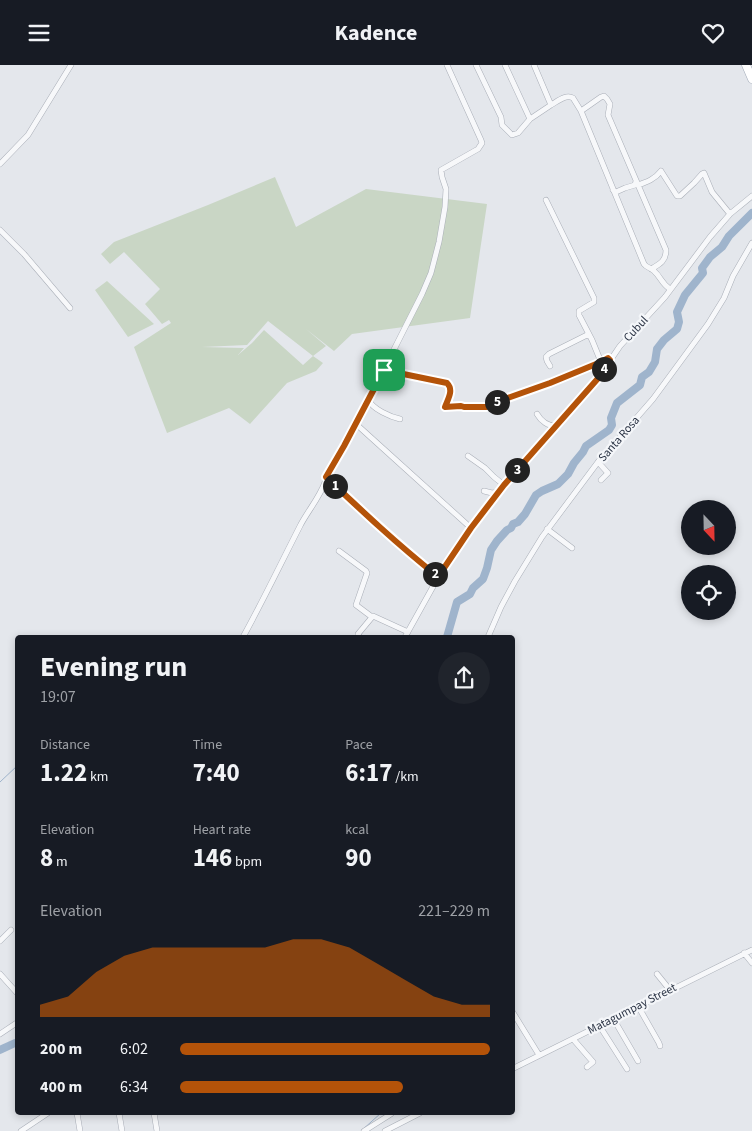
<!DOCTYPE html>
<html lang="en">
<head>
<meta charset="utf-8">
<style>
  :root { --surface:#171b24; --page:#20242c; --text:#f1f3f6; --muted:#9ea1a6; --accent:#b45309 }
  body { margin:0; font-family:"Source Sans 3",sans-serif; background:var(--page); color:var(--text); height:100vh; display:flex; flex-direction:column; font-size:19px; white-space:nowrap }
  * { box-sizing:border-box; margin:0 }
  p { font-size:16px; color:var(--muted) }
  .icon { flex:none; width:28px; height:28px; fill:none; stroke:currentColor; stroke-width:2; stroke-linecap:round; stroke-linejoin:round }
  .map { position:relative; flex:1; overflow:hidden }
  .panel { position:absolute; left:15px; top:570px; width:500px; height:480px; display:flex; flex-direction:column; background:var(--surface); border-radius:5px; box-shadow:0 2px 8px #0003 }
  .panel>* { flex:none }
  .needle { width:32px; rotate:158deg }
  .controls { position:absolute; left:681px; top:435px; display:grid; gap:10px }
  .controls a { display:grid; place-items:center; width:55px; height:55px; border-radius:50%; background:var(--surface); box-shadow:0 2px 8px #0003; font-size:25px }
  .pin { position:absolute; display:grid; place-items:center; width:42px; height:42px; color:#fff; margin:-21px; border-radius:10px; box-shadow:0 2px 8px #0006 }
  .km { position:absolute; width:25px; height:25px; margin:-12px; border-radius:50%; background:#222; color:#fff; font-size:14px; line-height:25px; text-align:center }
  .round { display:grid; place-items:center; flex:none; width:52px; height:52px; border-radius:26px; background:var(--page) }
  .head { display:flex; align-items:center; justify-content:space-between; height:85px; padding:0 25px }
  h1 { font-size:28px; font-weight:700; line-height:38px }
  .stats { display:grid; grid-template-columns:repeat(3,1fr); gap:8px; height:85px; padding:5px 25px }
  .stats div { display:grid; align-content:center }
  .stats b { font-size:25px; font-weight:700 }
  .stats small { font-size:14px; font-weight:400 }
  .stats p { font-size:14px }
  .chart { height:140px; padding:10px 25px }
  .chart p { display:flex; justify-content:space-between }
  .chart svg { width:100%; height:90px; margin-top:5px; fill:var(--accent); opacity:.7 }
  ul { padding:0 25px; list-style:none; font-size:16px }
  li { display:grid; grid-template-columns:80px 60px 1fr; align-items:center; height:38px }
  li i { height:12px; border-radius:6px; background:var(--accent) }
  header { display:flex; justify-content:space-between; align-items:center; height:65px; padding:0 25px; background:var(--surface); font-size:22px; font-weight:700 }
  .map>svg:first-child { display:block }
  .green { fill:#c9d6c5; fill-rule:evenodd }
  .lines { fill:none; stroke-linecap:round; stroke-linejoin:round }
  .stream { stroke:#9fb4cc; stroke-width:1 }
  .river { stroke:#9fb4cc; stroke-width:8 }
  .minor-casing { stroke:#a9aeb7; stroke-width:6 }
  .primary-casing { stroke:#a3abb8; stroke-width:9 }
  .minor { stroke:#f7f8fa; stroke-width:5 }
  .primary { stroke:#fff; stroke-width:8 }
  .route-casing { stroke:#fff; stroke-width:10 }
  .route { stroke:#b45309; stroke-width:6 }
  .labels { text-anchor:middle; dominant-baseline:central; stroke-width:4.5; stroke-linejoin:round; paint-order:stroke }
  .street-label { font-size:12px; fill:#2b3445; stroke:#f4f6f9 }
</style>
</head>
<body>
<header><svg class="icon" aria-label="menu" viewBox="0 0 24 24"><path d="M4 6h16M4 12h16M4 18h16"/></svg>Kadence<svg class="icon" aria-label="heart" viewBox="0 0 24 24"><path d="M12 20l-8-8c-3-5 5-10 8-4 3-6 11-1 8 4z"/></svg></header>
<div class="map">
<svg width="752" height="1066" viewBox="0 0 752 1066">
  <rect width="100%" height="100%" fill="#e4e7ec"/>
  <path class="green" d="M275,112L296,162L366,124L487,139L470,253L352,269L334,286L306,264L326,281L313,291L323,298L316,306L287,318L250,359L229,343L167,368L134,282L171,258L169,255L162,259L145,239L160,224L124,187L110,199L101,189L114,177L208,140ZM268,256L313,291L303,300L264,265L252,278L238,290L244,283L202,282L247,280Z
    M107,216L154,259L128,272L95,225Z
    M373,299L382,307L375,321L363,311Z"/>
  <g class="lines">
    <path class="stream" d="M0,717L18,700
      M361,1066L381,1048"/>
    <path class="river" d="M447,572L457,537L470,529L473,523L483,514L487,503L491,485L497,476L507,465L511,463L513,459L518,457L525,449L536,430L542,426L558,419L568,409L574,398L583,387L586,381L609,365L612,360L611,353L617,338L640,320L642,312L649,307L655,297L657,284L664,275L677,264L679,257L677,247L685,230L703,208L702,203L710,192L722,182L729,171L752,148
      M0,985L15,978H18"/>
    <g class="minor-casing">
      <path id="minor" d="M476,0L501,52L502,60L512,70L518,68L530,54L551,40L534,0
        M505,0L530,54
        M551,40C558,36 566,29 573,33L581,46L644,199C647,203 650,202 654,206C661,212 661,218 670,224
        M581,46L601,32L604,31L607,34L610,39L608,50L666,185C666,196 660,199 651,204
        M0,99L28,70L71,0
        M638,120C647,117 655,114 661,106L677,131H680L694,118L702,109L704,108L712,127L730,149
        M613,125L616,127L625,123L635,120L636,116
        M546,135L594,233V237L579,246V250L592,275L601,297L607,293L610,295
        M0,165L24,189L70,243
        M550,301L547,296L546,292L549,289L589,269
        M384,305L447,318C454,325 448,334 445,342L461,341L464,342H486L499,336L550,318L601,297
        M369,335C372,344 391,352 400,354
        M537,349C541,356 548,361 556,361
        M356,359L471,463
        M468,391L485,403L494,412L504,420
        M598,397L608,408L601,415
        M326,412C362,446 397,480 436,510L440,509
        M484,426L492,428L499,427
        M547,464L572,483
        M339,486L366,506L367,508L356,540L372,552
        M243,572C263,536 281,498 300,461C307,447 320,432 325,417C327,412 328,408 331,403L374,324L422,229L431,208L439,177L445,142L446,124L442,112L441,105L478,84L482,78L481,75L447,0
        M360,572L358,571V569L373,551L408,567
        M405,572L440,509L471,463L504,420L586,327L601,309L620,281L665,232L710,172L730,149L752,131
        M488,572L501,542L515,516L542,472L598,397L653,334L708,259L724,233L733,211L752,178
        M0,876L11,865
        M744,888L752,898
        M0,909L18,929
        M657,909L670,925
        M638,941L659,978L660,981
        M512,946L539,990
        M613,953L638,996
        M599,960L627,1004
        M0,969L18,957
        M573,974L593,997L587,1002
        M512,1004L752,885
        M77,1048L80,1066
        M119,1048L122,1066
        M154,1048L157,1066
        M21,1066L48,1048
        M364,1066L391,1049
        M385,1066L420,1048"/>
    </g>
    <g class="primary-casing">
      <path id="primary" d="M746,0L752,14"/>
    </g>
    <use href="#minor" class="minor"/>
    <use href="#primary" class="primary"/>
  </g>
  <g class="lines">
    <g class="route-casing">
      <path id="route" d="M608,293L610,295L601,310L504,420L471,463L440,509L436,510C397,479 362,446 326,412L344,381L384,305L447,318C454,325 448,334 445,342L461,341L464,342H486L499,336L550,318L601,297Z"/>
    </g>
    <use href="#route" class="route"/>
  </g>
  <g class="labels">
    <g class="street-label">
      <text transform="translate(636 264) rotate(-47)">Cubul</text>
      <text transform="translate(619 374) rotate(-49)">Santa Rosa</text>
      <text transform="translate(632 944) rotate(-27)">Matagumpay Street</text>
    </g>
  </g>
</svg>
<div class="controls">
<a><svg class="needle" viewBox="-14 -14 28 28"><path d="M0-13l5 13h-10z" fill="#e53935"/><path d="M0 13l5-13h-10z" fill="#9ea1a6"/></svg></a>
<a><svg class="icon" aria-label="locate" viewBox="0 0 24 24"><circle cx="12" cy="12" r="6"/><path d="M12 2v4M12 18v4M2 12h4M18 12h4"/></svg></a>
</div>
<div class="pin" style="left:384px;top:305px;background:#1e9e55"><svg class="icon" aria-label="arrive" viewBox="0 0 24 24"><path d="M6 21V4h12l-3 4 3 4H6"/></svg></div>
<b class="km" style="left:335px;top:421px">1</b>
<b class="km" style="left:435px;top:509px">2</b>
<b class="km" style="left:517px;top:405px">3</b>
<b class="km" style="left:604px;top:304px">4</b>
<b class="km" style="left:497px;top:337px">5</b>
<section class="panel">
<div class="head"><div><h1>Evening run</h1><p>19:07</p></div><a class="round"><svg class="icon" aria-label="share" viewBox="0 0 24 24"><path d="M12 15V3M7 8l5-5 5 5M5 13v7h14v-7"/></svg></a></div>
<div class="stats">
<div><p>Distance</p><b>1.22<small> km</small></b></div>
<div><p>Time</p><b>7:40</b></div>
<div><p>Pace</p><b>6:17<small> /km</small></b></div>
</div>
<div class="stats">
<div><p>Elevation</p><b>8<small> m</small></b></div>
<div><p>Heart rate</p><b>146<small> bpm</small></b></div>
<div><p>kcal</p><b>90</b></div>
</div>
<div class="chart"><p><span>Elevation</span>221–229 m</p>
<svg viewBox="0 0 160 44" preserveAspectRatio="none"><path d="M0 44V38L10 34L20 22L30 14L40 10L50 10L60 10L70 10L80 10L90 6L100 6L110 10L120 18L130 26L140 34L150 38L160 38V44z"/></svg>
</div>
<ul>
<li><b>200 m</b>6:02<i style="width:100%"></i></li>
<li><b>400 m</b>6:34<i style="width:72%"></i></li>
</ul>
</section>
</div>
</body>
</html>
